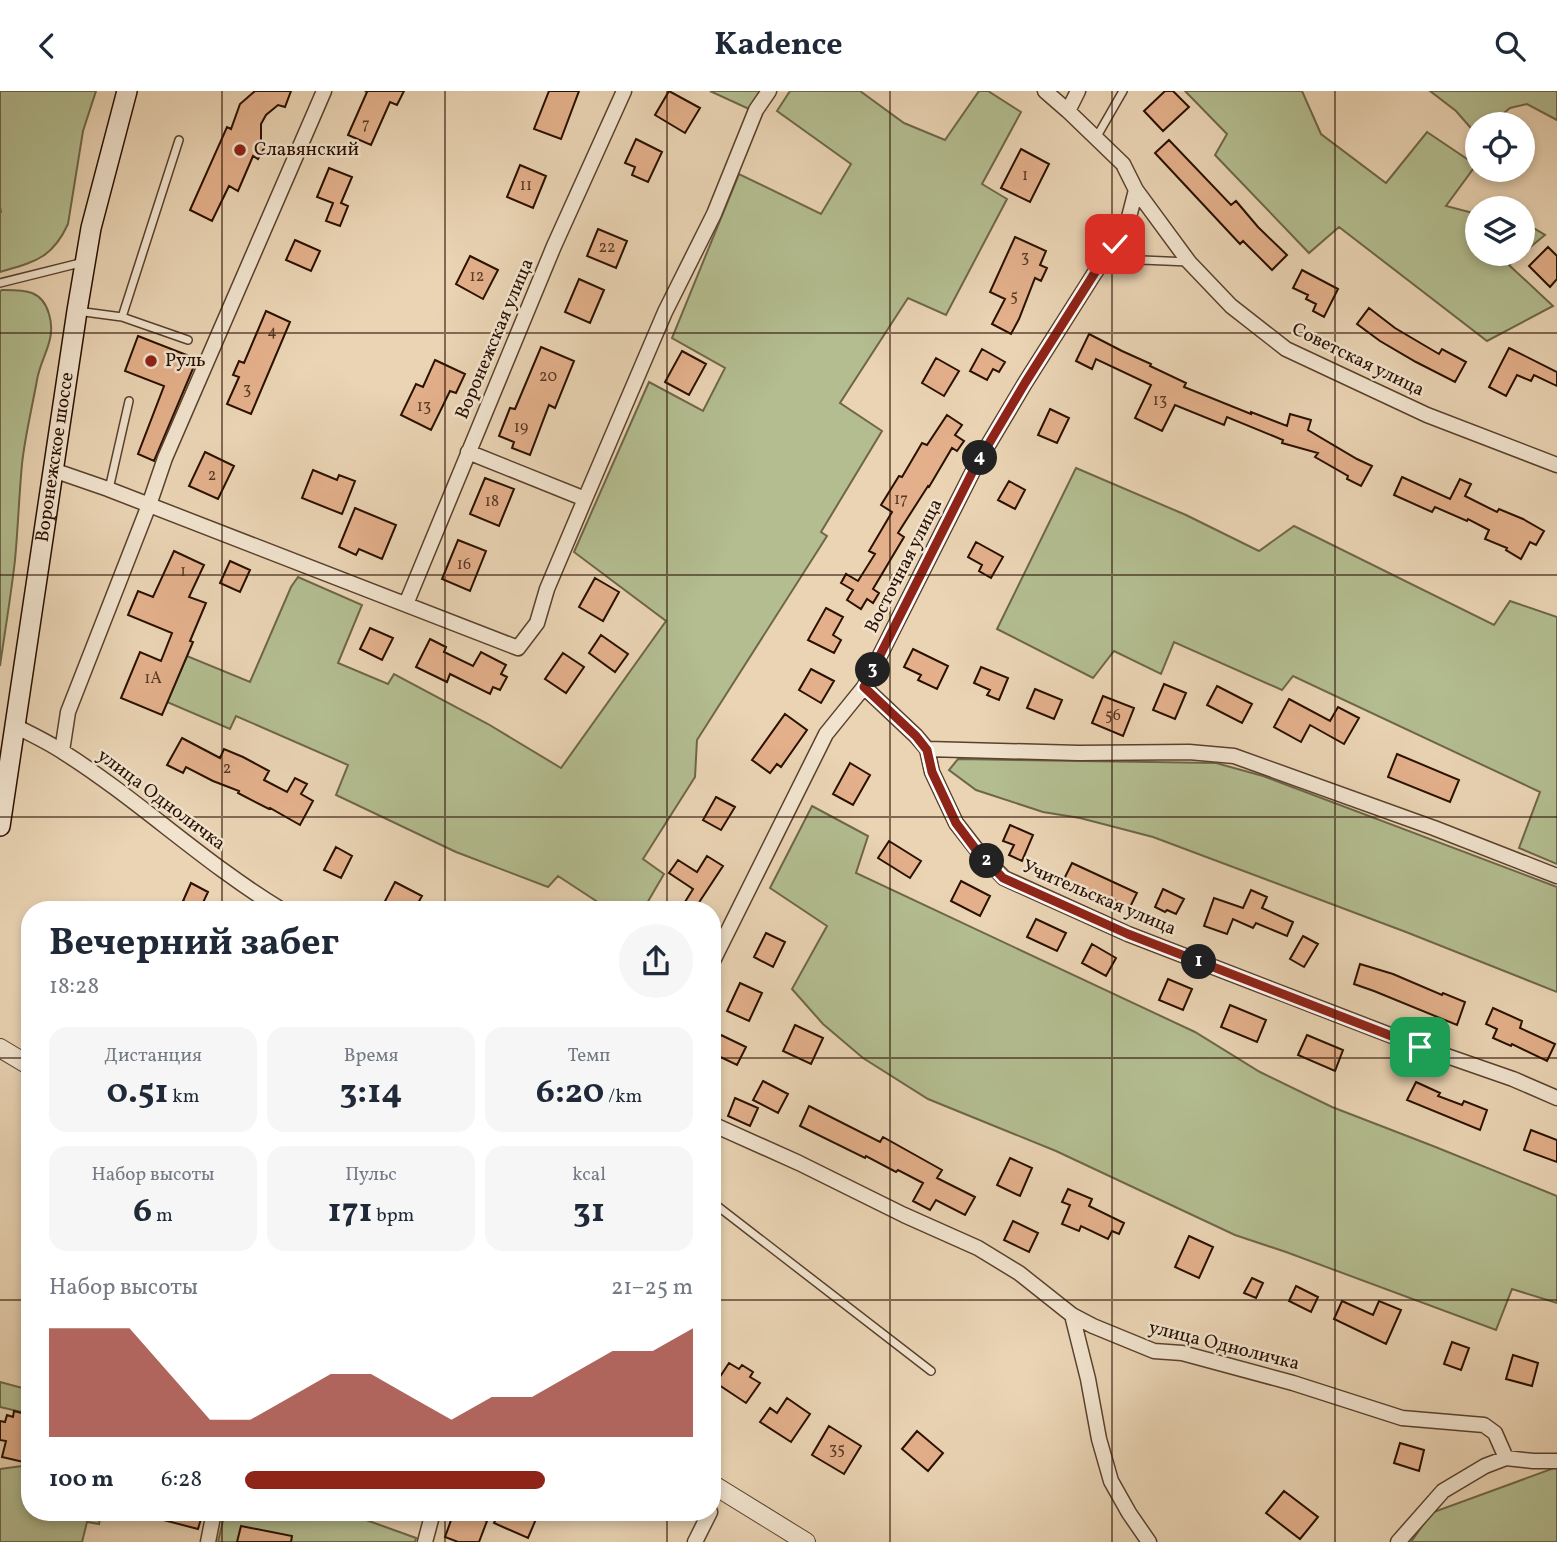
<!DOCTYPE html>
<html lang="ru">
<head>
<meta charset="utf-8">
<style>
  :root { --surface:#fff; --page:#f6f6f7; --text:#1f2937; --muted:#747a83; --accent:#8f2418 }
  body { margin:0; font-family:Vollkorn,serif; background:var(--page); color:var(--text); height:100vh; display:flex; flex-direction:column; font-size:26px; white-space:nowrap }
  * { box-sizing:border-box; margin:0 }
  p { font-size:23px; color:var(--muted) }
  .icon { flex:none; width:38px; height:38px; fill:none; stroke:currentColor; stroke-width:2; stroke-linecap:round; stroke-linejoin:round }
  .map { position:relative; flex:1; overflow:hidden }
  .panel { position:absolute; left:21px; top:810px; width:700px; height:620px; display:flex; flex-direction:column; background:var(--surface); border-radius:28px; box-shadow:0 4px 10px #0003 }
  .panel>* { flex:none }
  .fabs { position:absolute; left:1465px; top:21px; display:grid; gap:14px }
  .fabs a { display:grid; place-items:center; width:70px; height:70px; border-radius:50%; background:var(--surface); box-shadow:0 4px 10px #0003; font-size:35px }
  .pin { position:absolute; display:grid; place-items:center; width:60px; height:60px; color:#fff; margin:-30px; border-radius:14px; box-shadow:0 4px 10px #0006 }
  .km { position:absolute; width:35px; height:35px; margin:-18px; border-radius:50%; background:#222; color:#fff; font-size:19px; line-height:35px; text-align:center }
  .round { display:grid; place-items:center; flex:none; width:74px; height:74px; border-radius:37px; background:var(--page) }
  .overview { display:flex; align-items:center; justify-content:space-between; height:119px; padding:0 28px }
  h1 { font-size:38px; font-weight:700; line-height:52px }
  .stats { display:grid; grid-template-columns:repeat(3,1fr); gap:10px; height:119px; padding:7px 28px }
  .stats div { display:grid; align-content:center; border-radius:18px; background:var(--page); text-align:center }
  .stats b { font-size:35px; font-weight:700 }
  .stats small { font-size:19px; font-weight:400 }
  .stats p { font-size:19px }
  .chart { height:196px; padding:14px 28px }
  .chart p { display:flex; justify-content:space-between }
  .chart svg { width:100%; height:126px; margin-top:7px; fill:var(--accent); opacity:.7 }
  ul { padding:0 28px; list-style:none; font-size:23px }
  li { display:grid; grid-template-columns:112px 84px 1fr; align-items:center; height:52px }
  li i { height:18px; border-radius:9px; background:var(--accent) }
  header { display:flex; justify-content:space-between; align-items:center; height:91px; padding:0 28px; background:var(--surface); font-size:32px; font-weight:700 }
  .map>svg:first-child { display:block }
  .green { fill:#b3bd90; stroke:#6e6648; stroke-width:2 }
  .building { fill:#e3b08b; stroke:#291000; stroke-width:2 }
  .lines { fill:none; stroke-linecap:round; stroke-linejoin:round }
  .service-casing { stroke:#59412d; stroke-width:10 }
  .minor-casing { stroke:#59412d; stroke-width:17 }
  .tertiary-casing { stroke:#59412d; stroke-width:20 }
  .secondary-casing { stroke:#291000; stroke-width:22 }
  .service { stroke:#f1e3ce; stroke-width:7 }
  .minor { stroke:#f1e3ce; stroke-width:14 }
  .tertiary { stroke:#f1e3ce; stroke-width:18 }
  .secondary { stroke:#f1e3ce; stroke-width:19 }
  .route-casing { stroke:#fff; stroke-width:14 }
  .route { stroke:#8f2418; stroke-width:9 }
  .grid { fill:none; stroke:#291000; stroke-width:2; stroke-opacity:0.55 }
  .poi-dot { fill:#8f2418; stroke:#f1e3ce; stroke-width:2.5 }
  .labels { text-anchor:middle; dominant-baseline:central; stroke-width:5; stroke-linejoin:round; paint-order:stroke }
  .number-label { font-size:16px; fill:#583823 }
  .poi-label { font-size:19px; fill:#291000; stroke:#f1e3ce; text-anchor:start }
  .street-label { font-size:19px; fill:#291000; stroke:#f1e3ce }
</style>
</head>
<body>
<header><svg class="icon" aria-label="back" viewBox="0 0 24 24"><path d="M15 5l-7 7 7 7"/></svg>Kadence<svg class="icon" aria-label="search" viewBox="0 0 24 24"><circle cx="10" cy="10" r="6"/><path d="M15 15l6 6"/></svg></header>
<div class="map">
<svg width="1557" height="1451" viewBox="0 0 1557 1451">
  <rect width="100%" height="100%" fill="#ead4b4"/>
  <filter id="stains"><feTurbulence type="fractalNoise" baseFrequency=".00286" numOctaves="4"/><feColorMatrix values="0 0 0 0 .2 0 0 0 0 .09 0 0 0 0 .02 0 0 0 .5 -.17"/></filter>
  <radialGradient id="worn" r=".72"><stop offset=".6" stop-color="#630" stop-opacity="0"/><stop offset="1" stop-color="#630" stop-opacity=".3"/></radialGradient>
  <path class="green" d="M0,0H96L83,40L68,133C52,168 34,171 0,181V122L1,121L0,116Z
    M710,0H761L749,18Z
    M790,0H860L904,32L945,49L979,0H988L1021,21L982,93L1007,108L946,224L908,207L840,312L882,340L821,441L827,445L697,649L695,686L643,768L664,783L643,819H610L558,785L548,796L456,761L336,704L348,674L236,625L230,638L167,611L187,565L250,591L291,496L298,486L362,514L338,572L388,593L394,583L488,633L561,677L666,530L574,461L649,291L703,320L725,277L672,247L739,83L821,123L851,73L777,20Z
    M1185,0H1302L1321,43L1386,92L1427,41L1476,74L1446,115L1477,123V163H1522L1509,174L1553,215L1487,250L1339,136L1309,162L1215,64L1227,43Z
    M1430,0H1557V29L1527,13L1510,17L1491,33H1477V44L1456,20Z
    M1523,135L1535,138L1545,144L1523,162Z
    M2,199C24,199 42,198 49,223C57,249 41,265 37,289C32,317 25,345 22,373C19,405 18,437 15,469C11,504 5,540 0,575V200Z
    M1076,377L1186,424L1259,460L1294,435L1494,534L1510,510L1557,526V773L1519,757L1540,701L1293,585L1282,599L1174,551L1161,583L1114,560L1093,587L997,538Z
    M958,668L1216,672L1263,685L1557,796V901L1406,841L1153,746L1080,727L1043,721L976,699L949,679Z
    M812,715L868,745L856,782L1195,941L1260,981L1332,1016L1433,1055L1557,1105V1212L1512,1198L1496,1239L1286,1161L1235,1144L1056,1060L928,1008L863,967L823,933L792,898L827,835L770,797Z
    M0,1291L30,1299V1323L0,1316Z
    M30,1374V1421H101L99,1433L87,1431L82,1451H0V1378Z
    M1557,1376V1451H1411L1431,1422Z
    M225,1421H344L416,1447L415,1451H218Z"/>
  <path class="building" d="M255,0H291L285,16L278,14L266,24L261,33V49L266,54L258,68L253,65L238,100L229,95L212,130L190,119L227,36L231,38L240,13Z
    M365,0H404L397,14L390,11L371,54L348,44L367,1Z
    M549,0H579L561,48L534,38Z
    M669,0L700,17L685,42L655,24Z
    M1165,0H1173L1189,16L1163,40L1144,20Z
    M636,48L662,61L648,91L632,84L635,76L625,72Z
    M1169,49L1231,114L1236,110L1258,136L1287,164L1272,179L1243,150L1240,153L1155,62Z
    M1021,58L1049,73L1030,111L1001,97Z
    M520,74L546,85L533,117L507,106Z
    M329,77L352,86L341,112L348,115L340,135L326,130L333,112L317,106Z
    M598,138L627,150L616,177L587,165Z
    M1015,146L1046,160L1040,174L1047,177L1041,190L1035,187L1019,228L1011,243L992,233L1005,208L990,201Z
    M295,149L320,160L311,180L286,169Z
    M1548,156L1557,165V188L1550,196L1529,175Z
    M470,165L498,179L483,208L456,193Z
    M1302,179L1338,198L1324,226L1313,220L1316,213L1306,208L1308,204L1293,197Z
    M579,188L604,199L590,232L565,221Z
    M1369,217L1395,237L1439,263L1442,258L1466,271L1455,291L1416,271L1380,250L1357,233Z
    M266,220L290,231L251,323L227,313L239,286L233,284L239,270L244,272Z
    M1089,243L1122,260L1151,273L1150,275L1186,292L1184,296L1251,323V321L1287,335L1290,323L1311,329L1308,339L1357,368L1372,375L1361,395L1347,388L1348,385L1315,366L1318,362L1282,352L1283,349L1227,326L1224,334L1175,314L1162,340L1135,327L1151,294L1096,268L1092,278L1076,270Z
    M138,245L197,268L154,370L138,363L164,295L125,280Z
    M541,256L574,270L555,317L549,314L530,364L512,357L514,351L499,345L510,317L515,318Z
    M1509,257L1557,281V295L1534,284L1531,290L1517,284L1506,305L1489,296Z
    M982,258L1005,271L999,281L993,278L987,289L970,280Z
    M682,260L706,273L689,304L665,291Z
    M936,267L959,280L944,305L922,292Z
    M435,269L465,283L456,302L450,300L431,339L401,324L416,293L423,296Z
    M1050,318L1069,327L1057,352L1038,344Z
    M947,324L962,334L955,344L964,350L957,360L952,357L929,396L928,395L898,442L904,446L873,498L879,502L873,512L867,508L861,518L847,509L853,499L841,492L846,483L858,490L875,463L869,460L892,421L881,414L899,385L902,386L922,352L927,354Z
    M205,361L234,375L218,408L189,395Z
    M313,379L337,389L339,384L355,390L342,423L302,407Z
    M1402,386L1450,408L1460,388L1471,393L1465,405L1497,421L1499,418L1523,428L1544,440L1536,454L1530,451L1521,468L1506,459L1507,457L1485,448L1489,439L1468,428L1467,430L1435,416L1432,421L1394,404Z
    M485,387L514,398L499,435L470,423Z
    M1009,390L1025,399L1015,418L998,409Z
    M355,417L396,434L382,468L359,458L356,464L339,456Z
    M458,449L486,460L470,500L442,488Z
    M976,451L1003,466L991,487L979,480L982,474L968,466Z
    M174,460L204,474L189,506L206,512L190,550L193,551L162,624L121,607L140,561L161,570L172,542L128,524L138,500L153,506Z
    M230,470L250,479L240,501L220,492Z
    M595,487L619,501L603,530L579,516Z
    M826,517L843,526L833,544L841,549L834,562L808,549Z
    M370,537L393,547L382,569L360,558Z
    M601,544L628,563L615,581L589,562Z
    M430,548L446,556L444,561L473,575L481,561L506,574L501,583L507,586L500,599L493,596L490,603L450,583L447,591L416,576Z
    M913,558L948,575L937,598L918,589L921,584L904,576Z
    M563,562L584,576L566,602L545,588Z
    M981,576L1008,587L999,609L987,604L990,599L974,592Z
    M811,578L834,590L821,612L799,599Z
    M1164,593L1186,602L1175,628L1153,619Z
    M1217,595L1252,613L1242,632L1207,614Z
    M1035,598L1062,609L1054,628L1027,617Z
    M1103,605L1134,617L1123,645L1092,632Z
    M1289,608L1330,630L1338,616L1359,627L1344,653L1310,634L1301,651L1274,636Z
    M785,623L807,639L781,676L777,673L770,682L752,669Z
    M182,647L220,667L224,658L243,666L269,680L264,689L287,701L295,687L307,693L301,703L313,710L300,734L270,717L269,718L238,702L239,700L213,690L186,676L183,682L167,674Z
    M1397,663L1459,689L1450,711L1388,686Z
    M850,672L870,684L853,714L833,703Z
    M716,706L735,716L721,739L703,729Z
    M1010,734L1033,744L1022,770L1009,764L1014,754L1003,750Z
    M889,750L921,770L910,787L878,767Z
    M336,756L352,765L341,787L324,779Z
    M707,765L723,775L694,819H680L693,798L669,782L678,769L697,781Z
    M1072,772L1137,802L1130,816L1096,801L1094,805L1063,790Z
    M961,790L990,805L980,825L951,810Z
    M395,791L422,805L414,819H393L383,814Z
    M191,792L208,801L200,818L183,810Z
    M1163,798L1184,808L1176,823L1167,819L1165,821L1155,816Z
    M1251,799L1267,806L1262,817L1293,831L1287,845L1256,832L1253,837L1233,828L1227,843L1204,835L1214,807L1243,817Z
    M1036,828L1066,842L1057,860L1027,846Z
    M766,842L785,851L773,876L754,866Z
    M1303,845L1318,853L1304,876L1290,868Z
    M1092,853L1116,867L1106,885L1082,872Z
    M1360,873L1393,883L1442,904L1443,902L1465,911L1457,934L1374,900L1354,893Z
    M1168,888L1192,898L1183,919L1159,909Z
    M740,892L762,902L749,930L727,920Z
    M1230,914L1266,929L1257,951L1221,936Z
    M1493,917L1522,930L1520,937L1555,953L1547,970L1512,953L1511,955L1493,947L1497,938L1486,933Z
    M795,934L823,947L811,973L783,960Z
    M721,944L746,956L737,974L712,962Z
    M1307,944L1343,959L1335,980L1298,964Z
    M763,990L788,1003L778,1022L753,1009Z
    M1416,991L1440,1002L1438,1005L1462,1014L1464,1010L1487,1019L1480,1039L1407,1009Z
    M735,1007L758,1017L750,1035L728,1025Z
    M809,1015L880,1051L883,1046L942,1079L937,1087L975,1106L965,1124L936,1109L930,1119L913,1110L923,1092L898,1079L896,1081L866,1065L865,1067L800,1035Z
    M1531,1039L1557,1049V1071L1524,1059Z
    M1010,1067L1032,1077L1020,1105L997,1094Z
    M1068,1098L1092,1108L1089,1115L1124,1132L1119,1143L1112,1140L1108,1148L1081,1135L1079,1140L1062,1133L1070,1114L1062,1111Z
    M1013,1130L1038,1142L1029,1161L1004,1149Z
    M1189,1145L1213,1156L1199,1187L1175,1176Z
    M1252,1187L1263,1192L1256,1207L1244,1202Z
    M1296,1195L1318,1206L1311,1221L1289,1210Z
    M1342,1210L1373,1224L1379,1210L1401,1219L1386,1253L1334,1228Z
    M1452,1251L1469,1257L1461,1279L1444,1273Z
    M1513,1264L1538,1272L1532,1295L1506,1288Z
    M729,1272L739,1278L742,1274L753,1281L750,1286L760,1292L746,1312L716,1292Z
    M787,1307L810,1323L791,1351L760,1331L770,1317L777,1322Z
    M14,1320L30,1324V1363L28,1372L2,1366L6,1350L0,1349V1330L5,1331L7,1324L13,1326Z
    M829,1335L861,1355L844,1383L812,1364Z
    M917,1340L943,1362L928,1380L902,1358Z
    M1400,1352L1424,1359L1419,1380L1394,1372Z
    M1284,1400L1318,1426L1300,1448L1266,1422Z
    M149,1421H203L198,1438L148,1425Z
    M454,1421H463L487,1430L479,1451H458L445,1446Z
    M499,1421H521L536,1428L528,1447L494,1432Z
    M241,1435L292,1445L291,1451H237Z"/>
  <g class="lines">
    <g class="service-casing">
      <path id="service" d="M1096,47L1123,0
        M1103,170L1142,169L1189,171
        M0,192L84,171
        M77,220L122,226L179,49
        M122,226L188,249
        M109,398L129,310
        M712,1109L716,1114L931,1280"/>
    </g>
    <g class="minor-casing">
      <path id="minor" d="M1045,0L1068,20L1123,73L1136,99L1189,171L1231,215L1286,258L1427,324L1557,374
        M1068,20L1078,0
        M468,361L585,408L665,221L714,123L756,19L769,0
        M53,379L108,398L518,557L537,532L547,498L585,408
        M406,513L554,155L624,0
        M864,596L916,645L927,658L932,681L956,732L977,759L1004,787L1128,843L1421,956L1513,988L1557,1007
        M15,635C31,643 48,651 63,661C139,709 205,773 282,819
        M927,658L1079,662L1189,661L1234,665L1434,737L1557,785
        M62,660L68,621L149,414L165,367L324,0
        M712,872L826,643L864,596L975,376L1025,292L1094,183L1115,153L1129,126L1136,99
        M712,1033L799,1072L904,1124L978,1157L1019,1182L1072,1224L1093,1235L1154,1260L1182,1262L1293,1292L1402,1327L1484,1334L1495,1342L1506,1367
        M1072,1224L1088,1288L1099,1348L1111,1390L1129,1422L1149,1451
        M208,1451L214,1421
        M425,1451L433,1421
        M695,1451L710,1421
        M1398,1451L1443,1400L1485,1375L1506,1367L1533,1370H1557"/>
    </g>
    <g class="tertiary-casing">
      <path id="tertiary" d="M0,957L30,975
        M712,1393L806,1451"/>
    </g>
    <g class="secondary-casing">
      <g id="secondary">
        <path id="s1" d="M0,735L77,220L91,137L127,0"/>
      </g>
    </g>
    <use href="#service" class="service"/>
    <use href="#minor" class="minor"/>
    <use href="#tertiary" class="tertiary"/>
    <use href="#secondary" class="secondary"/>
  </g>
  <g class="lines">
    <g class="route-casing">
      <path id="route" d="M1115,153L1094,183L1025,292L975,376L864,596L916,645L927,659L932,681L956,732L977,760L1003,787L1128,843L1420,956"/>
    </g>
    <use href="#route" class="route"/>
  </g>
  <path class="grid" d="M222,0V819M445,0V819M667,0V819M890,0V1451M1112,0V1451M1335,0V1451M0,242H1557M0,484H1557M0,726H1557M0,967H30M712,967H1557M0,1209H30M712,1209H1557M222,1421V1451M445,1421V1451M667,1421V1451"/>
  <g class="poi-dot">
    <circle cx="240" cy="59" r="7"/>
    <circle cx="151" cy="270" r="7"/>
  </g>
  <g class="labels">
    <g class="number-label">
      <text x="366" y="34">7</text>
      <text x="1025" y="85">1</text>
      <text x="526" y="95">11</text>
      <text x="607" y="157">22</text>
      <text x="1025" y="167">3</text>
      <text x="477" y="186">12</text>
      <text x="1014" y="206">5</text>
      <text x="272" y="241">4</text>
      <text x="548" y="286">20</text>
      <text x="247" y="299">3</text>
      <text x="1160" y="310">13</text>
      <text x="424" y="316">13</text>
      <text x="521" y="337">19</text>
      <text x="212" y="385">2</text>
      <text x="901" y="409">17</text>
      <text x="492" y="411">18</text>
      <text x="464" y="474">16</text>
      <text x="183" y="481">1</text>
      <text x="153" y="588">1А</text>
      <text x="1113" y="625">56</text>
      <text x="227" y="678">2</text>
      <text x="837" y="1359">35</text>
    </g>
    <g class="poi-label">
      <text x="254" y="59">Славянский</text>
      <text x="165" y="270">Руль</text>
    </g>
    <g class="street-label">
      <text transform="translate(495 248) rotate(-67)">Воронежская улица</text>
      <text transform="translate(1358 269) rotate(26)">Советская улица</text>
      <text stroke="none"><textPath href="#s1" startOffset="373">Воронежское шоссе</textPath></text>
      <text transform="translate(904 475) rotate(-63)">Восточная улица</text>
      <text transform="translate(161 709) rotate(37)">улица Одноличка</text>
      <text transform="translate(1099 807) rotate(23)">Учительская улица</text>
      <text transform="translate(1224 1255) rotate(14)">улица Одноличка</text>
    </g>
  </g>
  <rect width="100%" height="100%" filter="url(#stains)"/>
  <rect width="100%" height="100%" fill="url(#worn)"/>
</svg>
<div class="fabs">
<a><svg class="icon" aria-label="locate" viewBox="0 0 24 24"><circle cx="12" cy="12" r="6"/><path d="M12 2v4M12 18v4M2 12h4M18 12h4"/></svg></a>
<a><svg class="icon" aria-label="layers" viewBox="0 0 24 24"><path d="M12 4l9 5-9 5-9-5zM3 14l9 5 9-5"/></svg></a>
</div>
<div class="pin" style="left:1420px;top:956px;background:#1e9e55"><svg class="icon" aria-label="arrive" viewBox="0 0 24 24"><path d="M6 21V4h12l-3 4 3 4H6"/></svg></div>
<div class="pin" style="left:1115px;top:153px;background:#d93025"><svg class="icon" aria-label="check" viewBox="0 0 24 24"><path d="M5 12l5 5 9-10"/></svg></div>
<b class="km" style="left:1199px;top:871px">1</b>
<b class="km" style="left:987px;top:770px">2</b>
<b class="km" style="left:873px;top:579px">3</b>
<b class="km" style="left:980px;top:367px">4</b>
<section class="panel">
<div class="overview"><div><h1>Вечерний забег</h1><p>18:28</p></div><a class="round"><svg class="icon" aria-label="share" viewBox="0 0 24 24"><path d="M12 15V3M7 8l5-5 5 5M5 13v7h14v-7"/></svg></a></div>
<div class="stats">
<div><p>Дистанция</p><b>0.51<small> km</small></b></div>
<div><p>Время</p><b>3:14</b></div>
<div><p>Темп</p><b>6:20<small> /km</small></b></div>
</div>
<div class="stats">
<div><p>Набор высоты</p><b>6<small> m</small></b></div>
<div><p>Пульс</p><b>171<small> bpm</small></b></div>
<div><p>kcal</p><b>31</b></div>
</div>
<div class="chart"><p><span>Набор высоты</span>21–25 m</p>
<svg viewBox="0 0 160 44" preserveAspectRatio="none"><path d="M0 44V6L10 6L20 6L30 22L40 38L50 38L60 30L70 22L80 22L90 30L100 38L110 30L120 30L130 22L140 14L150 14L160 6V44z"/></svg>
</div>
<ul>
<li><b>100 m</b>6:28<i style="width:67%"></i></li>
</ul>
</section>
</div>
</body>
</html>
